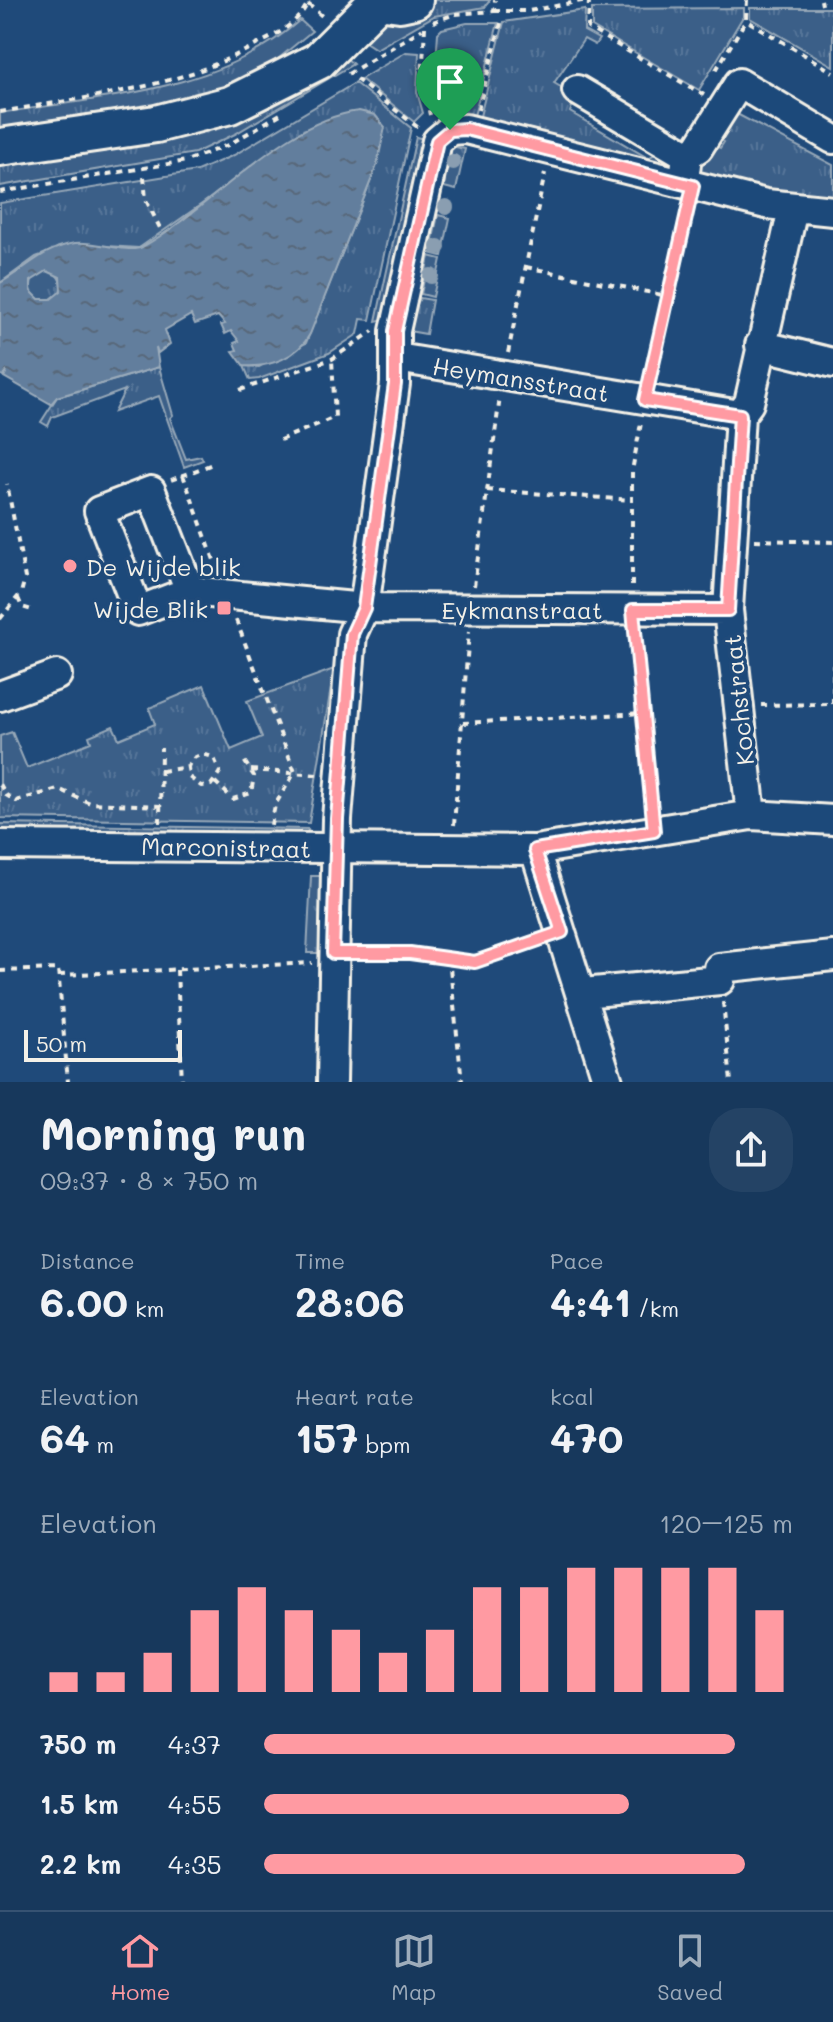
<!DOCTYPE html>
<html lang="en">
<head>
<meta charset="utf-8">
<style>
  :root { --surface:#17385c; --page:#244365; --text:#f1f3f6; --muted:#9eacbb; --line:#365272; --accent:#ff9aa2 }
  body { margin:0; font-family:Mali,sans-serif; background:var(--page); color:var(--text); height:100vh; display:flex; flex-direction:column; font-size:30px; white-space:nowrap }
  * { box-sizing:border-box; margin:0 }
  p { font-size:26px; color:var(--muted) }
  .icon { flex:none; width:44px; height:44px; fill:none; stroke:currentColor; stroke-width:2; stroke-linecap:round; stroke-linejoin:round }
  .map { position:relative; height:1082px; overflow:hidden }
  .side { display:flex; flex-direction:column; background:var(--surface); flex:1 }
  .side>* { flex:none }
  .scale { position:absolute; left:24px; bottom:20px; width:158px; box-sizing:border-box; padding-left:8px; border:4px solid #f4f1e8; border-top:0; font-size:22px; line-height:28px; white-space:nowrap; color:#f4f1e8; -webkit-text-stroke:6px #1f4a7a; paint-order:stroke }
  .pin { position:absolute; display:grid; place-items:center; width:68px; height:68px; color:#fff; margin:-82px -34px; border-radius:50% 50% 50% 0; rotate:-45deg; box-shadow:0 0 8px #0007 }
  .pin .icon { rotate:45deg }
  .round { display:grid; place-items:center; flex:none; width:84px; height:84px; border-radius:32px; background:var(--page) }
  .summary { display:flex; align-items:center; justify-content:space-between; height:136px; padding:0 40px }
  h1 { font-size:44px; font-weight:800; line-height:60px }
  .metrics { display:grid; grid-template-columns:repeat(3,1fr); gap:12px; height:136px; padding:8px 40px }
  .metrics div { display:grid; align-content:center }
  .metrics b { font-size:40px; font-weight:800 }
  .metrics small { font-size:22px; font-weight:400 }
  .metrics p { font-size:22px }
  .chart { height:224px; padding:16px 40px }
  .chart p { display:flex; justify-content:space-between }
  .chart svg { width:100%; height:144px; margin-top:8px; stroke:var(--accent); stroke-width:6 }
  ul { padding:0 40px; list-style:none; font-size:26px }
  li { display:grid; grid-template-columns:128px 96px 1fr; align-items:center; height:60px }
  li i { height:20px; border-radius:10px; background:var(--accent) }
  .menu { display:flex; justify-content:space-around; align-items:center; height:112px; border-top:2px solid var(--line); background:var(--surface); font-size:22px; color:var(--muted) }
  .menu a { display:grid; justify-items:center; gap:4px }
  .menu .active { color:var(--accent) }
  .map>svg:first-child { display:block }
  .grass { fill:url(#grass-tufts); stroke:#97a8b8; stroke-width:2 }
  .water { fill:url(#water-ripples); stroke:#9cacbb; stroke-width:2; fill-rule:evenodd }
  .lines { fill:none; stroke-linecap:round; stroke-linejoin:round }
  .minor-casing { stroke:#f4f1e8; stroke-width:34 }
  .major-casing { stroke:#f4f1e8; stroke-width:42 }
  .path { stroke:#f4f1e8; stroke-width:4; stroke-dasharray:6 6; stroke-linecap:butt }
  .minor { stroke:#1f4a7a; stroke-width:28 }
  .major { stroke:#1f4a7a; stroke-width:36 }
  .tree { fill:#8a9eb1 }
  .route-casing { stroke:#fff; stroke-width:16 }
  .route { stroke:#ff9aa2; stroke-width:10 }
  .poi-dot { fill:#ff9aa2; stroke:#1f4a7a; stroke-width:3 }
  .labels { text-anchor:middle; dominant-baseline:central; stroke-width:7; stroke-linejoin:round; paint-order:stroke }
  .street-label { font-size:24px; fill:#f4f1e8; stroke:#1f4a7a }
  .poi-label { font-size:24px; fill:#f4f1e8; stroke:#1f4a7a; text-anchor:start }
</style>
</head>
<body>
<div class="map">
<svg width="833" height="1082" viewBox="0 0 833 1082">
  <defs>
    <pattern id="grass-tufts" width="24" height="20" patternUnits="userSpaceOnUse" patternTransform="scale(2)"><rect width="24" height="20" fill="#3a5f88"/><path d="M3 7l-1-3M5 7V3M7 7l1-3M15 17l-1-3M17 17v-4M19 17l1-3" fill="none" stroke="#577699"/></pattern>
    <pattern id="water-ripples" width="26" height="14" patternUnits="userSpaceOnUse" patternTransform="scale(2)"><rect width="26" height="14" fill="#627e9d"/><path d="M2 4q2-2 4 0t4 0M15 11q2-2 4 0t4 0" fill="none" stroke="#58687a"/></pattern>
  </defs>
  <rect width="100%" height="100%" fill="#1f4a7a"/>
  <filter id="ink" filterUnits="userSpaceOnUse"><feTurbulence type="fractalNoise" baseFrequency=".0125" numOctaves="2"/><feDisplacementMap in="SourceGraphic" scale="16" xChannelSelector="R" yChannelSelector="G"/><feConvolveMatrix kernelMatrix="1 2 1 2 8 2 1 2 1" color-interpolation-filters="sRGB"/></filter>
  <g filter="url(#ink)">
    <path class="grass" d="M429,0H490L485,7L434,16L376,49L353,34L361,25Z
      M744,8V15L699,90L592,27V9Z
      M750,8H833V66L750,18Z
      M585,10L584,31L599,39L595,45L584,39L554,83L576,96L570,112L648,158L664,149L675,167L479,120L504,22Z
      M300,20L312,31L267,68L205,99L0,138V113C102,97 219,92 300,20Z
      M467,23H498L474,116L445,112L434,91L438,33L442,29Z
      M338,51L353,64L235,134L195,153L0,186V157L183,128Z
      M406,52L419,53L417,92L423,113L414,122L361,79Z
      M355,83L411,128L370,320L361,319L358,334L329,353L259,379L250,380L244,366L259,367L306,343L377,165L379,148L316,124L139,248L72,244L36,257L0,283V203L197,171L234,155Z
      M733,112L833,165V201L698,177L696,168L710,143L720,148L724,142L714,136Z
      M416,137L428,140L385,319L376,321Z
      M446,145L465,149L456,190L444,187L445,180L438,169Z
      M438,215L450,218L442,256L430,253Z
      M429,256L441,259L433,297L421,294Z
      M31 286a15 15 0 1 1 30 0a15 15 0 1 1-30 0Z
      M420,298L432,300L426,334L403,330Z
      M159,367L173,415L170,418L186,459L201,456L203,460L184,467L159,396L114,412L125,390L52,417L48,426L41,422L57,397Z
      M334,669L309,823L0,818V736L12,732L27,768L91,742L89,736L113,726L119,739L155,724L149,708L204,685L231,750L262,737L247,701Z
      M0,824L308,829L307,839L0,837Z
      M311,876H327L324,953H307Z"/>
    <path class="water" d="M359,111L375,115L385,127L377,165L310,334C298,357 269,368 244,366L233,351L237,350L234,343L239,341L231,331L225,334L221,325L225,324L218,316L195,324L191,315L165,330L170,344L158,353L156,347L159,367L57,397L51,404L4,377L7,371L3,376L0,374V283C26,269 43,248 75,243C93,240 128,254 142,247C210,210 282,120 359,111ZM47,271L60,277L61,291L51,299H39L31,291V281Z"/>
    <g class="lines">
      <g class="minor-casing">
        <path id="minor" d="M577,90L687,155L685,172
          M687,155L698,148L739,83L833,139
          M760,345L833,363
          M397,358L740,415
          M190,591L151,491L99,511L138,611L190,591L364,608L728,610
          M0,696L57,675
          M751,815L728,610L740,415L749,403L793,209
          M0,845L535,850L751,815L833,820
          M535,850L608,1082
          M583,993L720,980L719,968L833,956
          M332,1082L337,819L352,634L364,608L395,384V331L437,141L450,130L466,129L766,204L833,211"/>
      </g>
      <g class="major-casing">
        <path id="major" d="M378,0L400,3L414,0
          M0,147L156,124L230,105L318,61L379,0"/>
      </g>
      <path class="path" d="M589,0L588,28L704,95
        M747,0L746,20L833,72
        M821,0L822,5
        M308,4L322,16
        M494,11H529L587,0
        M433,22L455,14L494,11L495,0
        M425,27L422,80L430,115
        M716,70L746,20
        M348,74L422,29
        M356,79L420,129
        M478,110L502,19
        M0,112C90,96 173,90 254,46C276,35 299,24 309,0
        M144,177L146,200L162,232
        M0,192L186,161L228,145L282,113
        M526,267L667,296
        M508,353L545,173
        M650,375L687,208
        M240,390L332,359L373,331
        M280,440L335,417L332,359
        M183,475L218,571
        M171,480L215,463
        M487,490L632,500
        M755,540L833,542
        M474,586L500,397
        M632,586V471L641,423
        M18,598L22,607L32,610
        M0,619L21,593L25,578L7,484
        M236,620L295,772L275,805L271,825
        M635,634L652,809
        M833,704V664
        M761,705L833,704
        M463,723L643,713
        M251,770L317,775
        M162,771L188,767C192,755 203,752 214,758L220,772L211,785L201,786L189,777L188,767
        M215,782L233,799L251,793L254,776L243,759
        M0,784L6,795L16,801L58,789L90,803L161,806
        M160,823L161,748
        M454,825L469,631
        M359,953H410L475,962L539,940
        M449,958L462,1082
        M177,970L182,1082
        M0,971L58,969L68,1082
        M59,975L312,963
        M723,1002L731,1082"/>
      <use href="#minor" class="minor"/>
      <use href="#major" class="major"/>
    </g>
    <g class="tree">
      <circle cx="453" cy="162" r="8"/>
      <circle cx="446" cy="207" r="8"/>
      <circle cx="438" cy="247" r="8"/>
      <circle cx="431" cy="276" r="8"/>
    </g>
  </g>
  <g class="lines" filter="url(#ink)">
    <g class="route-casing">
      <path id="route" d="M466,129L693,186L645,400L740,415L728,610H633L654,831L535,850L562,932L475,962L410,953H333L337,819L352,634L364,608L395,384V331L437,141L450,130Z"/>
    </g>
    <use href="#route" class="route"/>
  </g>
  <g class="poi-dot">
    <circle cx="70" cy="566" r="8"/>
    <rect x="216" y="600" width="16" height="16" rx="4"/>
  </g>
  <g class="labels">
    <g class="street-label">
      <text transform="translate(521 379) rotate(9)">Heymansstraat</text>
      <text x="522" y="609">Eykmanstraat</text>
      <text transform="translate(738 700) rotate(-96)">Kochstraat</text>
      <text transform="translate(226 847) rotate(1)">Marconistraat</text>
    </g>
    <g class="poi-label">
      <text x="86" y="566">De Wijde blik</text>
      <text x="208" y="608" text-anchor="end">Wijde Blik</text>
    </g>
  </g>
</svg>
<div class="scale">50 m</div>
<div class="pin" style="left:450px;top:130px;background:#1e9e55"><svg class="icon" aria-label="arrive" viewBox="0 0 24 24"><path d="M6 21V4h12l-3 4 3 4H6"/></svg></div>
</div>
<section class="side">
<div class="summary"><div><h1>Morning run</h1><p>09:37 · 8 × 750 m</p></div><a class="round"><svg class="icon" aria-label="share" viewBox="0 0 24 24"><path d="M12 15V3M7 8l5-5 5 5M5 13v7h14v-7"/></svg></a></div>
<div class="metrics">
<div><p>Distance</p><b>6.00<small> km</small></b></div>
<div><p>Time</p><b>28:06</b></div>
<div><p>Pace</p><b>4:41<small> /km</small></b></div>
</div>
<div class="metrics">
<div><p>Elevation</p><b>64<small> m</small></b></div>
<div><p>Heart rate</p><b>157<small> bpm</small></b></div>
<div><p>kcal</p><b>470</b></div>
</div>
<div class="chart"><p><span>Elevation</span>120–125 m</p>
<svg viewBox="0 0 160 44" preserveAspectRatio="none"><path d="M5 44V38M15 44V38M25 44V32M35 44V19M45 44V12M55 44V19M65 44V25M75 44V32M85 44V25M95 44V12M105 44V12M115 44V6M125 44V6M135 44V6M145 44V6M155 44V19"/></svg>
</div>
<ul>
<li><b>750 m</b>4:37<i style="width:89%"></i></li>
<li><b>1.5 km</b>4:55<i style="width:69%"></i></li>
<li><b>2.2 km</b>4:35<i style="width:91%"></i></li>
</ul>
</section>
<nav class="menu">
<a class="active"><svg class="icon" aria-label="home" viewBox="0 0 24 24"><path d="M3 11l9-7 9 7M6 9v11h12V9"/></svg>Home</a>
<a><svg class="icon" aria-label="map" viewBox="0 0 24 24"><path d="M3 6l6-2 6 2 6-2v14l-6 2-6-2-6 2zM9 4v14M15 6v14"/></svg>Map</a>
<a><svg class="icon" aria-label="saved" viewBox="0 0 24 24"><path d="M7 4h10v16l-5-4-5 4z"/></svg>Saved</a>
</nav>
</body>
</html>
